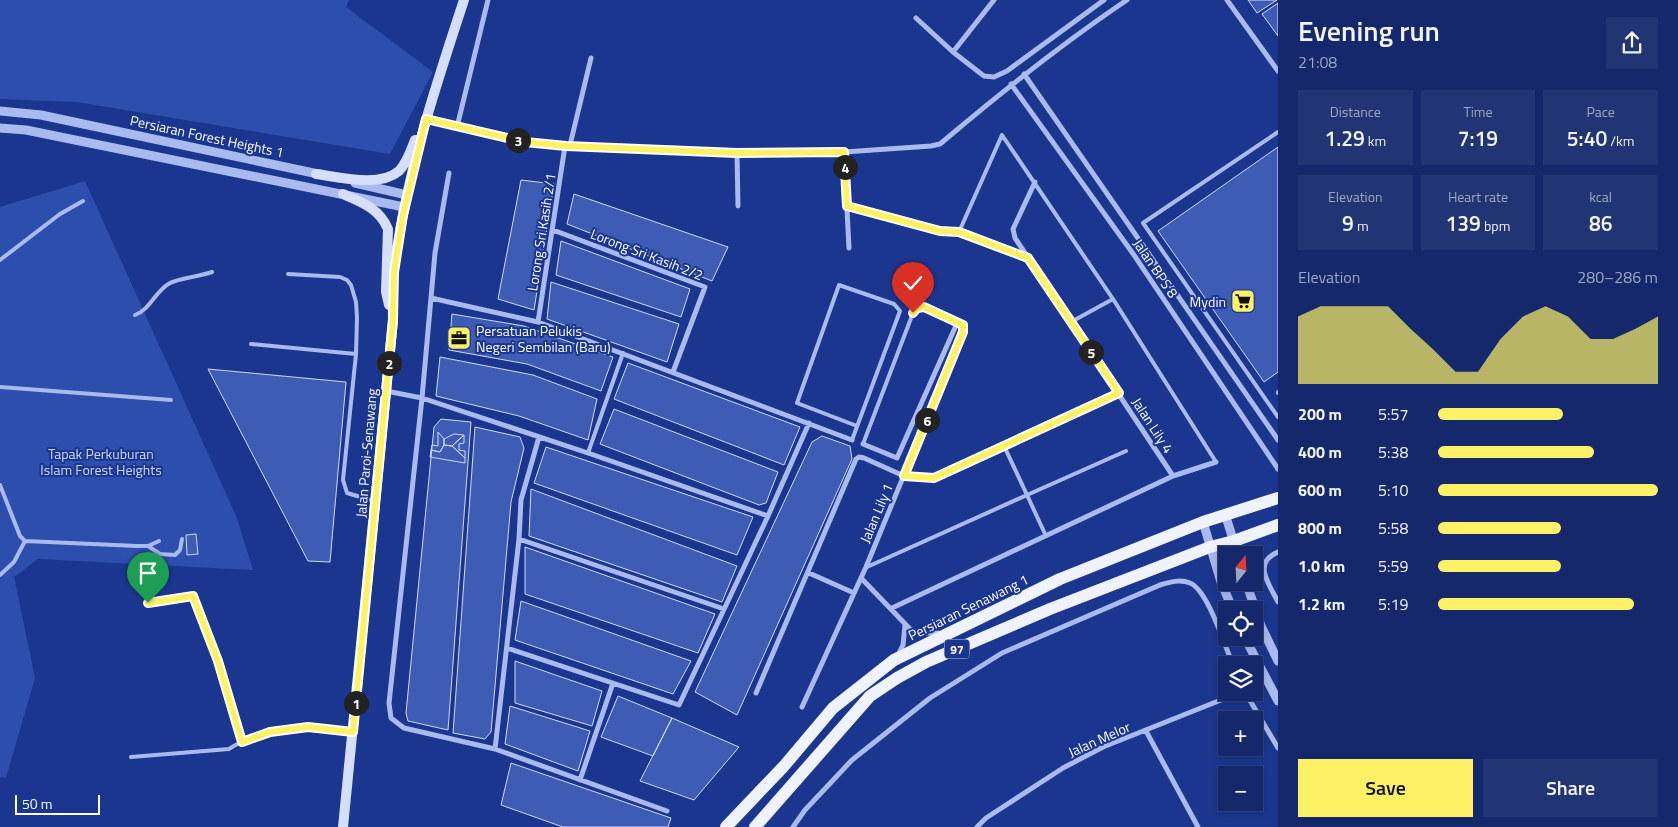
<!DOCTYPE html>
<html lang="en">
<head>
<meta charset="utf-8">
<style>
  :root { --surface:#14286b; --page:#213473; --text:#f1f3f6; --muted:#9da6c1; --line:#33447e; --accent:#fff165 }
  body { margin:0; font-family:"Titillium Web",sans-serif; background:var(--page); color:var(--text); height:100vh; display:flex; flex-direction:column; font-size:19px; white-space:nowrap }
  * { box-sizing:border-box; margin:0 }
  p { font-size:16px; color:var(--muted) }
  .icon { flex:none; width:28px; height:28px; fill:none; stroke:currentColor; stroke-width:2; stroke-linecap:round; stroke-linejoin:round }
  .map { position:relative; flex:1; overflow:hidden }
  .sheet { display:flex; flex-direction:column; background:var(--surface); width:400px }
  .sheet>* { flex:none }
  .needle { width:32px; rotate:18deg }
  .fabs { position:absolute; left:1218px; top:546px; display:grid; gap:10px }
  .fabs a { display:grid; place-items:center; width:45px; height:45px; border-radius:0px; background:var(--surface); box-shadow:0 2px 8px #0003,0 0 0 1px var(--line); font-size:25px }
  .scale { position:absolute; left:15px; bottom:12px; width:85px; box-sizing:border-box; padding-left:5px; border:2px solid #fff; border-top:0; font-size:14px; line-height:18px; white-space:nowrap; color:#fff; -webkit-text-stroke:4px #1b368f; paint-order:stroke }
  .pin { position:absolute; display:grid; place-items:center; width:42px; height:42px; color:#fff; margin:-51px -21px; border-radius:50% 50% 50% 0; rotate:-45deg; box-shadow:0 0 5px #0007 }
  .pin .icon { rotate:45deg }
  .km { position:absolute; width:25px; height:25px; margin:-12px; border-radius:50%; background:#222; color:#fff; font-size:14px; line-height:25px; text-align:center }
  .round { display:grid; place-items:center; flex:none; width:52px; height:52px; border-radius:0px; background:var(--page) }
  .overview { display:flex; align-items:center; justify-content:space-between; height:85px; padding:0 20px }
  h1 { font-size:28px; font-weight:600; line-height:38px }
  .figures { display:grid; grid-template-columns:repeat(3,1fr); gap:8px; height:85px; padding:5px 20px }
  .figures div { display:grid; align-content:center; border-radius:0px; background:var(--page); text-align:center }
  .figures b { font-size:21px; font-weight:600 }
  .figures small { font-size:14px; font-weight:400 }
  .figures p { font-size:14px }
  .chart { height:140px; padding:10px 20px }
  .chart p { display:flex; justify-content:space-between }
  .chart svg { width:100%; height:90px; margin-top:5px; fill:var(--accent); opacity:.7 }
  .primary-button { display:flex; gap:10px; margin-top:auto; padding:10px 20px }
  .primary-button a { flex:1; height:58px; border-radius:0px; background:var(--accent); color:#111; font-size:20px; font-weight:600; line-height:58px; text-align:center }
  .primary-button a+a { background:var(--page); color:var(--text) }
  ul { padding:0 20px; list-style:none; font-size:16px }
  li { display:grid; grid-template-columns:80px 60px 1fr; align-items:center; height:38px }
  li i { height:12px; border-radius:6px; background:var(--accent) }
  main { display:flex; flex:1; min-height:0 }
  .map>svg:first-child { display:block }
  .green { fill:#2e4ead }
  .building { fill:#3f5cb5; stroke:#cedafa }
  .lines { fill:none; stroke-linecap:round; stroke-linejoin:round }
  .service { stroke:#a8baee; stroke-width:4 }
  .minor { stroke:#a8baee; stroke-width:5 }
  .tertiary { stroke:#a8baee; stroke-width:9 }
  .secondary { stroke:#d5defa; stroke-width:10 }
  .primary { stroke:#eff2ff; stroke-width:12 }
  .route-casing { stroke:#fff; stroke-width:10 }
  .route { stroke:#fff165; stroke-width:6 }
  .labels { text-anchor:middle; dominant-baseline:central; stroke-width:4; stroke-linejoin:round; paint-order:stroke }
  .shield { fill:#1b368f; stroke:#bbc3dd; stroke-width:1 }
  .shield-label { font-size:12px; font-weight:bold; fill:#fff }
  .street-label { font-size:14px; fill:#fff; stroke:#1b368f }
  .poi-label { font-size:14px; fill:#fff; stroke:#1b368f; text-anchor:end }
  .park-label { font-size:14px; fill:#cedafa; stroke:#1b368f }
</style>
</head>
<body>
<main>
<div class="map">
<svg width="1278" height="827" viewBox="0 0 1278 827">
  <rect width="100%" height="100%" fill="#1b368f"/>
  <path class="green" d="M0,0H349L346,7L433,72L390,154L77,102L0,99Z
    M85,181L237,518L253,570L38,559L14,577L35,678L6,778L0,777V207Z"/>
  <path class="building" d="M1248,0H1277L1257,13Z
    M1278,3V36L1262,14Z
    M1278,147V372L1264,382L1158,231Z
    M521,180L554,184L534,310L498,299Z
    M574,194L728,247L712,281L567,224Z
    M561,241L690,289L681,317L556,275Z
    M551,282L679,324L667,362L547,319Z
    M452,314L524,326L613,357L601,391L527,364L449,350Z
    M440,357L533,375L597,399L588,440L519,416L436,396Z
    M628,363L800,427L784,465L614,399Z
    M208,369L346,382L330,562L308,561Z
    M614,409L778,472L766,503L759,505L600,444Z
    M441,419L471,422L448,730L408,721L406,713L434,427Z
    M475,427L520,437L524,448L511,502L491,732L485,739L453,733Z
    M438,432L444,439V445L440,452L431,450L432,445L438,446Z
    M454,434L464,435L452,446L444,445V439Z
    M464,435V443L459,444V450L465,451V458L452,446Z
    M822,436L850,446L852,459L737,715L695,692L812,442Z
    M444,445L452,446L465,458V463L430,457L431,450L440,452Z
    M546,447L753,517L737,555L534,483Z
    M531,489L737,566L722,602L529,536Z
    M196,534L198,554L187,555L186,535Z
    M525,547L715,614L698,653L525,594Z
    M521,601L691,661L673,694L515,640Z
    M515,661L602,691L592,726L515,703Z
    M618,696L672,718L653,756L601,737Z
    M510,706L590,731L578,771L505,744Z
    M672,718L739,747L694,800L640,781Z
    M511,763L671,818L668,827H563L501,805Z"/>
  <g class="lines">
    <path class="service" d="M1278,132L1143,223L1278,417
      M1002,135L1113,299L1216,462
      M959,232L1002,135
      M0,260L60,214L83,201
      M288,274L340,277L347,280L351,285L356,302L357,318L356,354L343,480L347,493L374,501
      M135,315C151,309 155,291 170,283C177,279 201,276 212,272
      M1071,322L1113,299
      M251,344L356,354
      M0,387L171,400
      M1278,392V393
      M852,440L900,311L894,304L839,285L797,403L857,426
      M863,444L913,313L917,307H924L958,321
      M1004,446L1027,495L1126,451
      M588,453L623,353
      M0,485L20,536L25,541L137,546H148L159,541
      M148,546L160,554L175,555L180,550L182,539
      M867,567L1027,495L1046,536
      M0,575L14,562L25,541
      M149,603L193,596L218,661L242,742
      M131,757L229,749C250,735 282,728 308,727C322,727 337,730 351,732"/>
    <path class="minor" d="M1227,0L1278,71
      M916,18L953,52L984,76L994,77L1007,71L1104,0
      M953,52L994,0
      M1024,74L1278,440
      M1011,84L1134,255L1278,469
      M426,119L525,142L565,146L737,153L844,152L931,146L940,144L946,139C1004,90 1063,43 1127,0
      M457,127L488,0
      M570,145L591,58
      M844,152L849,248
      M737,153L738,206
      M449,173L435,253L422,398L389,703L391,718L404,728L495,749L667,811
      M1035,182L1013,229L1015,238L1173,476
      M847,206L940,231L959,232L1028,258
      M553,230L705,287L673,372
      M431,298L538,322L852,440
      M538,322L565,146
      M386,391L422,398L588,453L768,516
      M519,539L724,609
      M1278,552C1252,563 1269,584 1278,602
      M809,573L854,593
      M861,578L911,630L919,633H938
      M892,608L1173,476L1216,462
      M507,648L679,705L768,516L809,423
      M898,655L903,645L905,625
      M1245,692L1278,748
      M756,693L856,459L859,457L864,458L904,476L934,477L1119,393
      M802,707L866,567L963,332V325L958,321L897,458L863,444
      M1146,731L1198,827
      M495,749L519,539L521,500L539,437
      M580,780L613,683
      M793,827L805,810L852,760L930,698L1002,653L1160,585C1170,582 1180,579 1190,583C1208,590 1225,647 1233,665
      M977,827L986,818L1063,768L1103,747L1241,692"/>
    <path class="tertiary" d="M0,111L41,115L323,175
      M0,128L26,130L404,207
      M355,183L407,195
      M1225,514L1238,555
      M1203,522L1221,582L1233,610
      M1246,582L1261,626L1278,661
      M1245,638L1278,701"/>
    <path class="secondary" d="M316,174C340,177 379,188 399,171C407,163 411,150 415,140
      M343,194C362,202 380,209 388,229L386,292L389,305
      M343,827L393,320C393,304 392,287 394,271C405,178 435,88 464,0"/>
    <path class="primary" d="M726,827L784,766L833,708L894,660L1060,579L1203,522L1278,498
      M755,827L870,696L897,678L926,662L1050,609L1210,547L1234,541L1278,525"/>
  </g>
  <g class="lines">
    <g class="route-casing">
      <path id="route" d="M148,603L193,596L218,661L242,742L270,732L308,727L353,732L393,320L394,272L403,215L426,119L525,142L566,146L737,153L844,152L847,206L940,231L959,232L1028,258L1119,393L934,478L904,476L963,332V325L924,307L917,308L913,313"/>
    </g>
    <use href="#route" class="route"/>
  </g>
  <defs>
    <g id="supermarket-square" transform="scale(1.25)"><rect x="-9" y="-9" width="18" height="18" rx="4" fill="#fff165" stroke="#1b368f"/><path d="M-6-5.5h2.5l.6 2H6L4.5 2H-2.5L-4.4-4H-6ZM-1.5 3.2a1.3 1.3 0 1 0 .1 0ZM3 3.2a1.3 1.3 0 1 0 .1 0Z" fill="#111"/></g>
    <g id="office-square" transform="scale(1.25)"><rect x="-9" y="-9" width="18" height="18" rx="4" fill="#fff165" stroke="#1b368f"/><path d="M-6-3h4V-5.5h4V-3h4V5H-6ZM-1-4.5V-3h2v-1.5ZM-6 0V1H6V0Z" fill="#111"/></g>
  </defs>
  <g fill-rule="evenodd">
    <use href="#supermarket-square" x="1243" y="301"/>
    <use href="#office-square" x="459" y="338"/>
  </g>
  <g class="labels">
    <rect class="shield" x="944.5" y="639.5" width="25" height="19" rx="4"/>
    <g class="shield-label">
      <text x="957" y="649">97</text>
    </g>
    <g class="street-label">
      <text transform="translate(207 136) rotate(12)">Persiaran Forest Heights 1</text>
      <text transform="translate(541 232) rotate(-81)">Lorong Sri Kasih 2/1</text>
      <text transform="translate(647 254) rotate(21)">Lorong Sri Kasih 2/2</text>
      <text transform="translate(1156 268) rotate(56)">Jalan BPS 8</text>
      <text transform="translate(1153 425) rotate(57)">Jalan Lily 4</text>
      <text transform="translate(366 453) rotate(-85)">Jalan Paroi-Senawang</text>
      <text transform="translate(876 513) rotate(-67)">Jalan Lily 1</text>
      <text transform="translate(968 607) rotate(-26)">Persiaran Senawang 1</text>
      <text transform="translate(1099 739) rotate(-24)">Jalan Melor</text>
    </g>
    <g class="poi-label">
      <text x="1226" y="301">Mydin</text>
      <text x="476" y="330" text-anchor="start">Persatuan Pelukis<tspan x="476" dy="16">Negeri Sembilan (Baru)</tspan></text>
    </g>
    <g class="park-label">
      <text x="101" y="453">Tapak Perkuburan<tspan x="101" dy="16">Islam Forest Heights</tspan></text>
    </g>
  </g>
</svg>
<div class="fabs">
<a><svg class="needle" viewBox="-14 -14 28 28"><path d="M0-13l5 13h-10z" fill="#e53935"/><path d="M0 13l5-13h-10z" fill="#9da6c1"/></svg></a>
<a><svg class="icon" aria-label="locate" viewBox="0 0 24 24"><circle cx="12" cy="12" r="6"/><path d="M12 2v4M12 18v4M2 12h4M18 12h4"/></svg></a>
<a><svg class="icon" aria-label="layers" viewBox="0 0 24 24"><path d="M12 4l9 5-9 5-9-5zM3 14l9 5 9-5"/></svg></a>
<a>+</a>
<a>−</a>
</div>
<div class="scale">50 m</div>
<div class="pin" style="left:148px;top:603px;background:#1e9e55"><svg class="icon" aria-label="arrive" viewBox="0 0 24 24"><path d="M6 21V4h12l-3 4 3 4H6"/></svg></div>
<div class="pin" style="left:913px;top:313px;background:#d93025"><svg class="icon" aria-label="check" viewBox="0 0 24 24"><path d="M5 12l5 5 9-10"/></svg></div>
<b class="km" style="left:356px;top:703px">1</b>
<b class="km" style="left:389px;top:363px">2</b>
<b class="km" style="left:518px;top:140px">3</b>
<b class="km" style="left:845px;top:167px">4</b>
<b class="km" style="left:1091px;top:352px">5</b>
<b class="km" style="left:927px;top:420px">6</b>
</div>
<section class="sheet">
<div class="overview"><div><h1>Evening run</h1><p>21:08</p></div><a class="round"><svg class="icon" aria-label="share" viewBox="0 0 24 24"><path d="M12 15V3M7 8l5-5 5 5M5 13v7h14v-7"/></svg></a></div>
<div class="figures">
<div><p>Distance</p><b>1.29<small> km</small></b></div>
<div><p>Time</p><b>7:19</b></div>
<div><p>Pace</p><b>5:40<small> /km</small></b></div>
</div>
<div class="figures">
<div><p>Elevation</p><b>9<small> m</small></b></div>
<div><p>Heart rate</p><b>139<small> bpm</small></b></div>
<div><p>kcal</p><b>86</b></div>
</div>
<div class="chart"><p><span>Elevation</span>280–286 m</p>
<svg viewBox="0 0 160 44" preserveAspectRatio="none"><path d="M0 44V11L10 6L20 6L30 6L40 6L50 17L60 27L70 38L80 38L90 22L100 11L110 6L120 11L130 22L140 22L150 17L160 11V44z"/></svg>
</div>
<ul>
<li><b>200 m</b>5:57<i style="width:57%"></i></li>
<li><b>400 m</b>5:38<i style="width:71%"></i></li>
<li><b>600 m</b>5:10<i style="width:100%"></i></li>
<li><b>800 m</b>5:58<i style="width:56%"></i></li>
<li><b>1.0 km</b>5:59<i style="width:56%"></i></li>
<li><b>1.2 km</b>5:19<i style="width:89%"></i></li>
</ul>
<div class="primary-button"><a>Save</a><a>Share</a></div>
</section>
</main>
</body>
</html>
